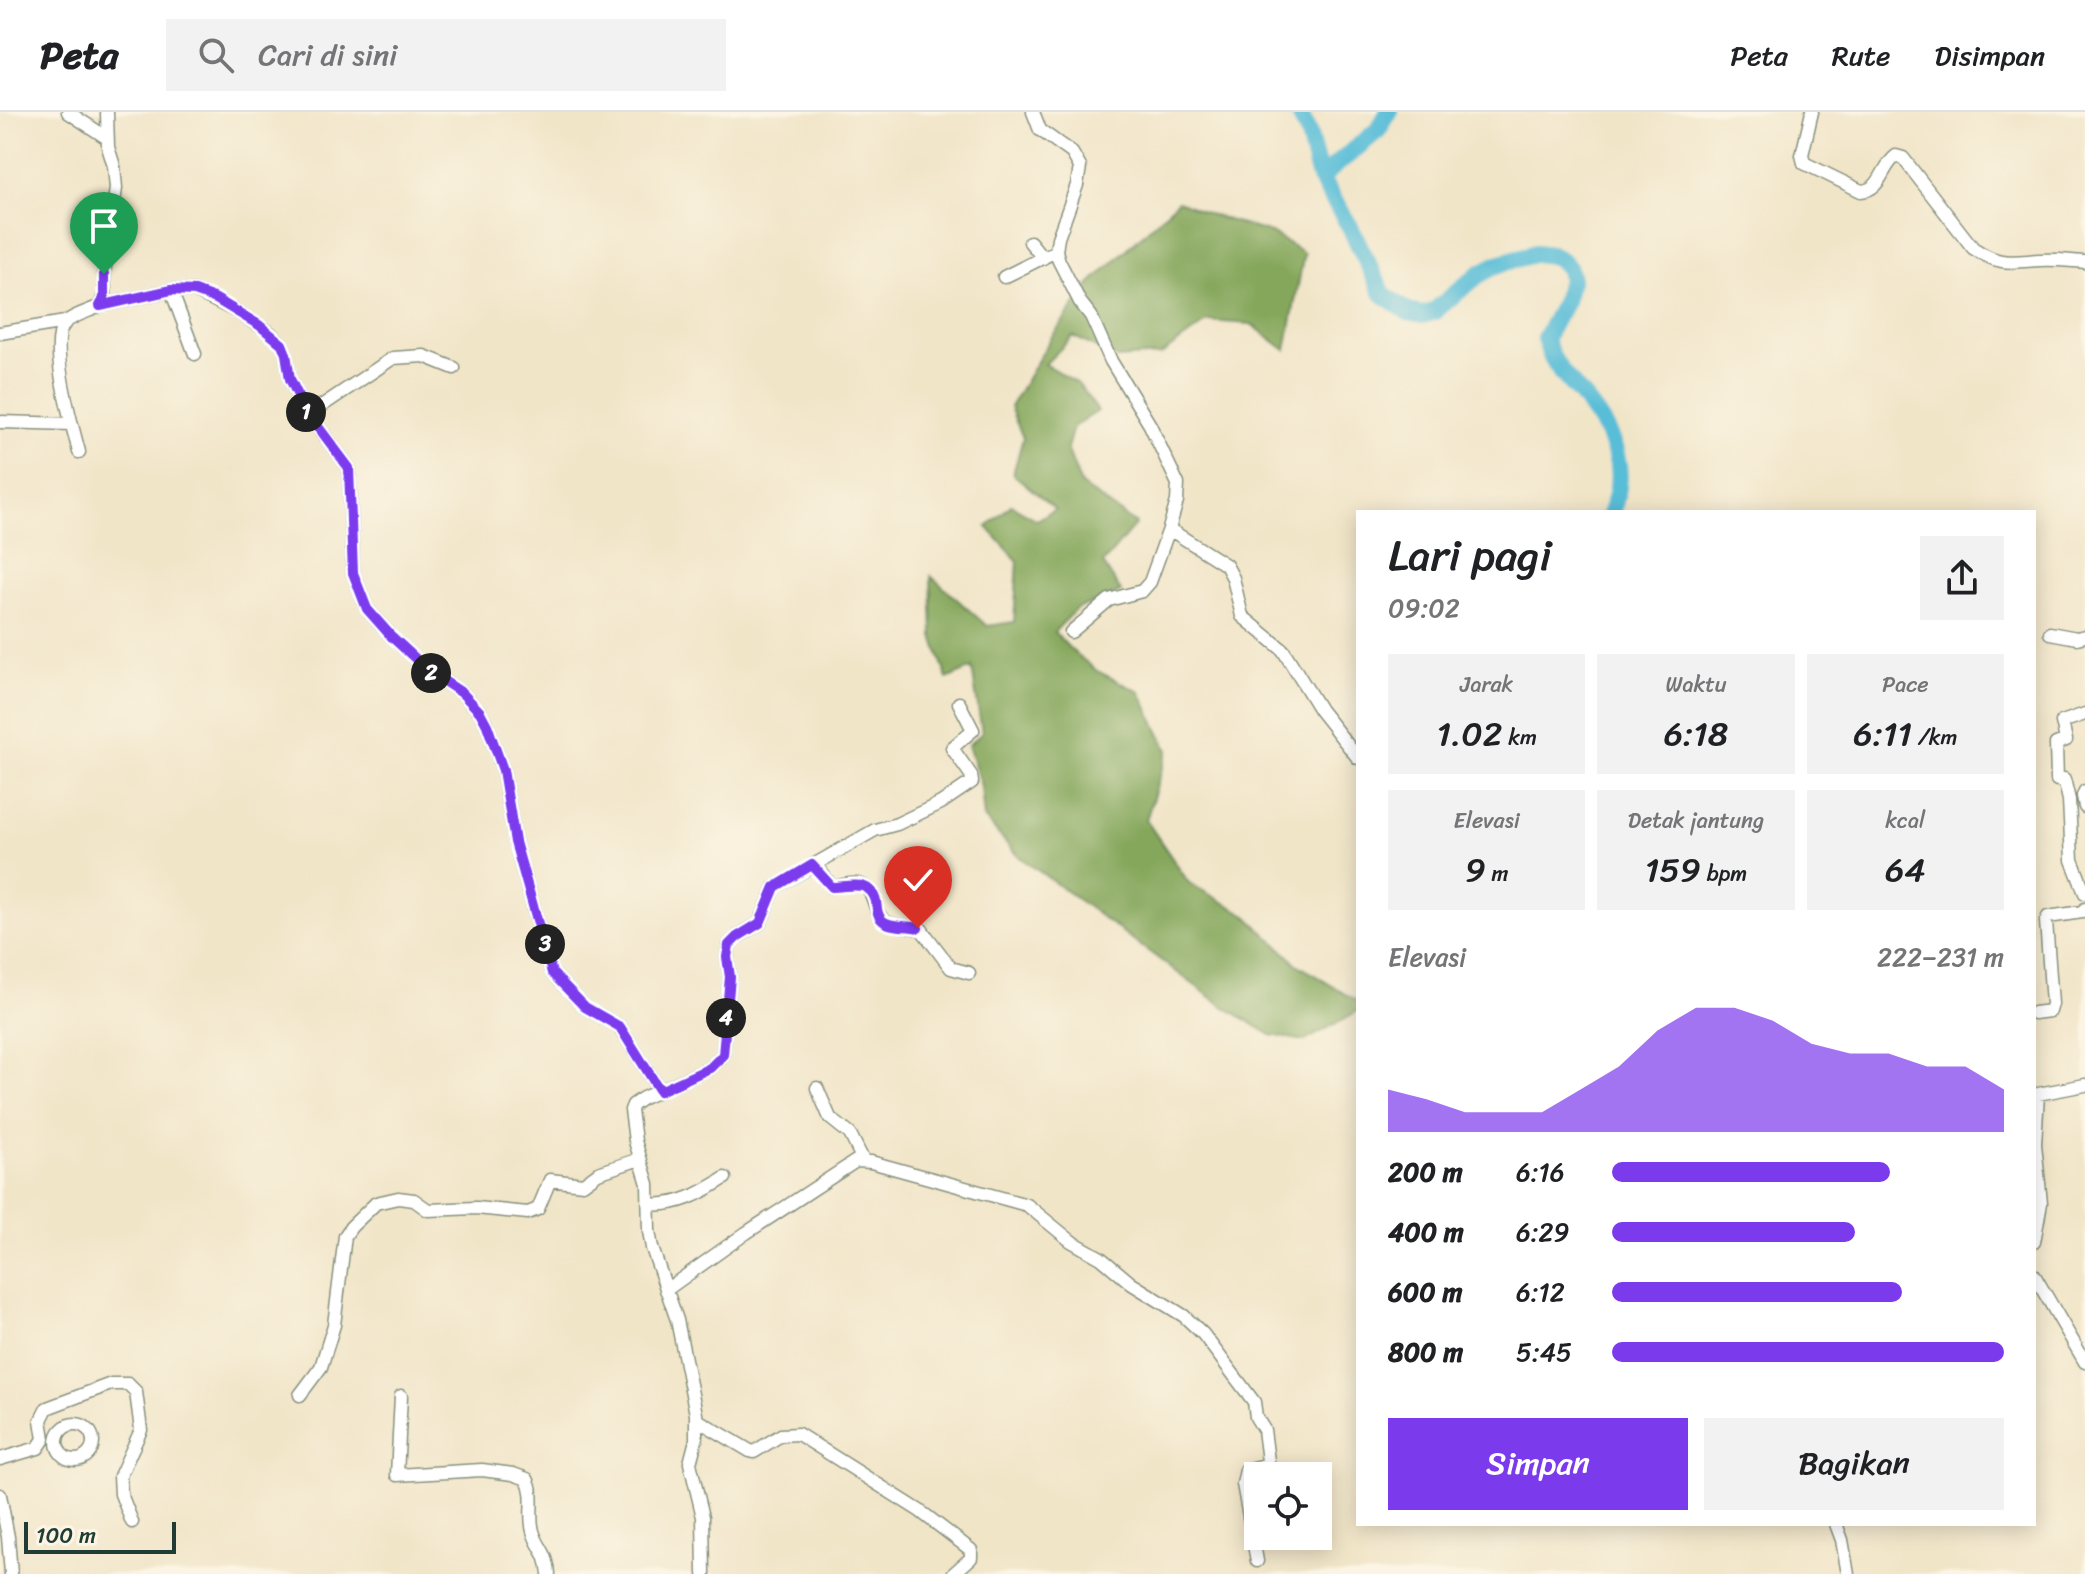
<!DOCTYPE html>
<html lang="id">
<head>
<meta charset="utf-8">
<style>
  :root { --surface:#fff; --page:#f2f2f2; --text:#202124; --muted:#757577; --line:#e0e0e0; --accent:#7c3aed }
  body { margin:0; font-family:Sriracha,sans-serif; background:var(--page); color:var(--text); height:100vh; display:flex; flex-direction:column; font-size:30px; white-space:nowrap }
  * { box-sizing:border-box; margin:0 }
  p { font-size:26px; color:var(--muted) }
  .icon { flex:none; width:44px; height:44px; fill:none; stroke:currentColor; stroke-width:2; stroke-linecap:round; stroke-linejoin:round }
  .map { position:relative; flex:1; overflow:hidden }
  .panel { position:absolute; left:1356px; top:398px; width:680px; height:1016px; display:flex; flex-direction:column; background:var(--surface); border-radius:0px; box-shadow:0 4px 20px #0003 }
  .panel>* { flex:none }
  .controls { position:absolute; left:1244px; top:1350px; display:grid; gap:16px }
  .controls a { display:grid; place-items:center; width:88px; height:88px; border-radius:0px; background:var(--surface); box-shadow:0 4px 20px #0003; font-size:40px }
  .scale { position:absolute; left:24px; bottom:20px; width:152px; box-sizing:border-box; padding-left:8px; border:4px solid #1f3d34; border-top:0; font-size:22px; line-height:28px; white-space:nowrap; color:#1f3d34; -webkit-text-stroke:6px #fcf5e5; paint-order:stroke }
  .pin { position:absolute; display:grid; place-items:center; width:68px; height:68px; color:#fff; margin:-82px -34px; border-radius:50% 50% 50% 0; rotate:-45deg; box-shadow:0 0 8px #0007 }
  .pin .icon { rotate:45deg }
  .km { position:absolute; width:40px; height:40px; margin:-20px; border-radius:50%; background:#222; color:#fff; font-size:22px; line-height:40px; text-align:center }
  .round { display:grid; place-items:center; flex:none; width:84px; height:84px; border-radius:0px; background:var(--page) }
  .overview { display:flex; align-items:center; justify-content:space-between; height:136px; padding:0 32px }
  h1 { font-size:44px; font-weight:600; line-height:60px }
  .stats { display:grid; grid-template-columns:repeat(3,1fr); gap:12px; height:136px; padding:8px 32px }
  .stats div { display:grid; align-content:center; border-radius:0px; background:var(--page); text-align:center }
  .stats b { font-size:34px; font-weight:600 }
  .stats small { font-size:22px; font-weight:400 }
  .stats p { font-size:22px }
  .chart { height:224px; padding:16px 32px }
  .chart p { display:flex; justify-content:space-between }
  .chart svg { width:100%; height:144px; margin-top:8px; fill:var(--accent); opacity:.7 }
  .button { display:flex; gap:16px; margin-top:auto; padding:16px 32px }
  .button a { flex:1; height:92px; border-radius:0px; background:var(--accent); color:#fff; font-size:32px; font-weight:600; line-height:92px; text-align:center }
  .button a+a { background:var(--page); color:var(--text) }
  ul { padding:0 32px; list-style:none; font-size:26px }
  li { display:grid; grid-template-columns:128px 96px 1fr; align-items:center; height:60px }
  li i { height:20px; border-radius:10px; background:var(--accent) }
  header { display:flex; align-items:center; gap:48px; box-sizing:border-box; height:112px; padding:0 40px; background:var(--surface); border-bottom:2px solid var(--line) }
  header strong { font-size:38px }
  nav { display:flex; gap:44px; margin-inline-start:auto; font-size:28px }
  .search { width:560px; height:72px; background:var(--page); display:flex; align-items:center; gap:20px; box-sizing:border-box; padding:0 28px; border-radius:0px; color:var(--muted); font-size:30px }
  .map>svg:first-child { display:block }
  .forest { fill:#85a75c; stroke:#527248; stroke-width:2 }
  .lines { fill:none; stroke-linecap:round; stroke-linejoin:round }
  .river { stroke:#59bdd7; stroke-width:18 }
  .minor-casing { stroke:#88917e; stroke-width:15 }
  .minor { stroke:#fff; stroke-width:12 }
  .route-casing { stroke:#fff; stroke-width:16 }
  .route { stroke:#7c3aed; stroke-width:10 }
</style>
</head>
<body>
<header>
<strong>Peta</strong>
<div class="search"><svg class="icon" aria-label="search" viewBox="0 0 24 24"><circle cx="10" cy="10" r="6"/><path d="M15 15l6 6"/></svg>Cari di sini</div>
<nav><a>Peta</a><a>Rute</a><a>Disimpan</a></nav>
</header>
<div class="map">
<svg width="2085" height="1462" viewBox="0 0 2085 1462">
  <rect width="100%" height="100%" fill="#fcf5e5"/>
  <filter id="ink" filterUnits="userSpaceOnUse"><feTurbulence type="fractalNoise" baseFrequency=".0125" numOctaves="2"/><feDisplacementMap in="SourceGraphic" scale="16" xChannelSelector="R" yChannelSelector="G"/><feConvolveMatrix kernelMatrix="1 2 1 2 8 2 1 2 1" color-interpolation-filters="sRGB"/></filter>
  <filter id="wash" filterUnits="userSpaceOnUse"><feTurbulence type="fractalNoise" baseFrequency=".006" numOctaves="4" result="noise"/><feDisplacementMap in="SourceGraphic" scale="32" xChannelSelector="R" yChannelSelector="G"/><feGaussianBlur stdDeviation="1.8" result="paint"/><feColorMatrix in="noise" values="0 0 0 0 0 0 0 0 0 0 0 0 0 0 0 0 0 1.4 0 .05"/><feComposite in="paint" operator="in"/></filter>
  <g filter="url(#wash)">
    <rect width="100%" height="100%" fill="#f1e5c8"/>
    <path class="forest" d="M1178,89L1211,103L1271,121L1304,141L1286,238L1251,212L1208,209L1161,243L1116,246L1073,224L1045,252L1078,272L1098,299L1073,315L1067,336L1081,373L1136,412L1103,451L1121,480L1076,497L1054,520L1071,538L1097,559L1140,580L1168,638L1146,708L1189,771L1245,802L1297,852L1358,890V899L1305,929L1271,923L1223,894L1017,743L984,706L981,674L968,633L982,621L972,556L947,567L933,524L931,464L987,514L1014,510L1018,449L987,415L1011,393L1037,408L1055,397L1013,362L1023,326L1010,295L1051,226L1092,170Z"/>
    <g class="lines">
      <path class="river" d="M1299,0L1308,20L1320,66L1349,113L1383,182L1408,200L1423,203L1433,200L1478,163L1498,152L1536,141L1551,143L1561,148L1569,157L1571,168L1565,189L1545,226C1552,254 1569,268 1586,289C1614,323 1629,359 1611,400
        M1320,66L1378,18L1389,0"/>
    </g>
  </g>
  <g filter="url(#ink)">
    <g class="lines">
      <g class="minor-casing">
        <path id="minor" d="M68,0L107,26
          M1033,0L1040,18L1072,41L1080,55L1077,73L1058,126L1056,139L1059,149L1080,190L1091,204L1111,249L1150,313L1178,372L1177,389L1169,417L1150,470L1142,479L1109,488L1071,520
          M1812,0L1802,43L1804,51L1861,79C1882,78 1881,55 1896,44L1903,46L1973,136C2000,154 2009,150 2040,148C2055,147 2070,149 2085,150
          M1030,130L1043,146
          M1004,165L1056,139
          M171,178L195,242
          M100,194L171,178L195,179L236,199L269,220L282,232L286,242L290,267L304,296L349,356L353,461L367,497L391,524L430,560L462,581L480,600L487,613L503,658L515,730L552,861L585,895L620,915L660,979
          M0,221L65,210
          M308,303L393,246L424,244L454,256
          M0,310L72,312
          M79,340C73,316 46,227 66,210C74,203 90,199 100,194L105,181L104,162L116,76L114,54L108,35L107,0
          M1169,417L1226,453L1233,466L1242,504L1283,538L1320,598L1358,646
          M2050,521L2077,526L2085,524
          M2085,602L2062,610L2066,628L2056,632L2057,668L2064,667L2069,688L2072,748L2085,781
          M2085,679L2083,684L2085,695
          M812,753L820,759L832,775C840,775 849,770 857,772C878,775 871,801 885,809C896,816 910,813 922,818L951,856L969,861
          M2034,901L2050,899L2052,892L2046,809L2048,805L2082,800L2085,797
          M817,976L830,1006L850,1022L863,1048
          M649,1092C677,1095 702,1081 725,1066
          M2034,1130L2041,1091L2035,1032L2038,982L2085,973
          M2034,1163L2085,1250
          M666,1178L746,1121L856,1049L871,1050L1027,1093L1071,1129L1101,1146L1132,1172L1184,1204L1203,1222L1254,1290L1256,1305L1264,1318L1268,1349L1265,1353L1246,1358L1243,1372L1257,1449
          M300,1283L321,1255L334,1213L345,1124L351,1115L376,1091L398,1086L414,1088L428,1098L476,1096L528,1101L538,1097L550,1068L583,1072L598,1061L640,1047
          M401,1284L397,1363L482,1358L513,1362L527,1367C536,1383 528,1402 533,1419C538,1437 547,1438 549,1462
          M696,1307L750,1339L754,1340L781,1323L798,1322L920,1399L971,1438V1446L953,1462
          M57 1330a18 18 0 1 1 36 0a18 18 0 1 1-36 0Z
          M0,1347L38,1336L44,1327L41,1308L47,1296L111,1272H128L136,1280L141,1318L120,1364L121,1382L132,1410
          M0,1383L8,1425L11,1462
          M1836,1412L1842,1428L1848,1462
          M704,1462L703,1405L690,1351L696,1328V1302L677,1208L652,1136L649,1119L648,1072L635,1029L631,998L633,993L643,986L710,956L723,943L730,865L727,845L729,833L737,825L760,811L775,775L875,718L897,712L941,691L972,670L971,663L952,636L973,618L959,591"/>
      </g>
      <use href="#minor" class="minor"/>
    </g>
  </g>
  <g class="lines" filter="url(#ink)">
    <g class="route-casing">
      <path id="route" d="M104,162V186L100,194L171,178L195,179L216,187L259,213L282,232L286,242L290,267L304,296L349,356L353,461L367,497L391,524L430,560L462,581L480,600L487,613L503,658L515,730L552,861L585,895L620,915L660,979L710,956L723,943L730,865L727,845L729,833L737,825L760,811L775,775L812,753L832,775C849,775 869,766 876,789C877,795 876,801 881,807C888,816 908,813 918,816"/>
    </g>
    <use href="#route" class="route"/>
  </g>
</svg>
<div class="controls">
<a><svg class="icon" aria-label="locate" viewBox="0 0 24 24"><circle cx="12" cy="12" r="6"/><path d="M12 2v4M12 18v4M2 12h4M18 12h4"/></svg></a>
</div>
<div class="scale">100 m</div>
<div class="pin" style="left:104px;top:162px;background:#1e9e55"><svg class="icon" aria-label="arrive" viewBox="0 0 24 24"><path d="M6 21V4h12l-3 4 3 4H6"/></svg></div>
<div class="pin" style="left:918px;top:816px;background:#d93025"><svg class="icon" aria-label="check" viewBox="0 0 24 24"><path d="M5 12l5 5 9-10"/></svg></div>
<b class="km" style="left:306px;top:300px">1</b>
<b class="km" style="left:431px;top:561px">2</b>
<b class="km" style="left:545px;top:832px">3</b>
<b class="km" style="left:726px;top:906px">4</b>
<section class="panel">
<div class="overview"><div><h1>Lari pagi</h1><p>09:02</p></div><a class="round"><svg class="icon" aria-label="share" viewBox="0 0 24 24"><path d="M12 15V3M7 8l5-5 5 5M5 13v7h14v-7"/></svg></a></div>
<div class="stats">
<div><p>Jarak</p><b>1.02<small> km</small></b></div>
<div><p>Waktu</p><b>6:18</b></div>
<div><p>Pace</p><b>6:11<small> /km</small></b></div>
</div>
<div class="stats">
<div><p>Elevasi</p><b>9<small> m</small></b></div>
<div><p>Detak jantung</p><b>159<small> bpm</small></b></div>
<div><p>kcal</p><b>64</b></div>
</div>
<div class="chart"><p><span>Elevasi</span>222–231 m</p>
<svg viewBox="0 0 160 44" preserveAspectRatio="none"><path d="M0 44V31L10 34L20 38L30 38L40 38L50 31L60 24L70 13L80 6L90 6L100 10L110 17L120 20L130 20L140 24L150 24L160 31V44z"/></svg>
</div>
<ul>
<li><b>200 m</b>6:16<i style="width:71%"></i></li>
<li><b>400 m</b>6:29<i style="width:62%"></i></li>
<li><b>600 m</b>6:12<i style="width:74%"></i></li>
<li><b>800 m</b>5:45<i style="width:100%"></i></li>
</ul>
<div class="button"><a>Simpan</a><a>Bagikan</a></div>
</section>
</div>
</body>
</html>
